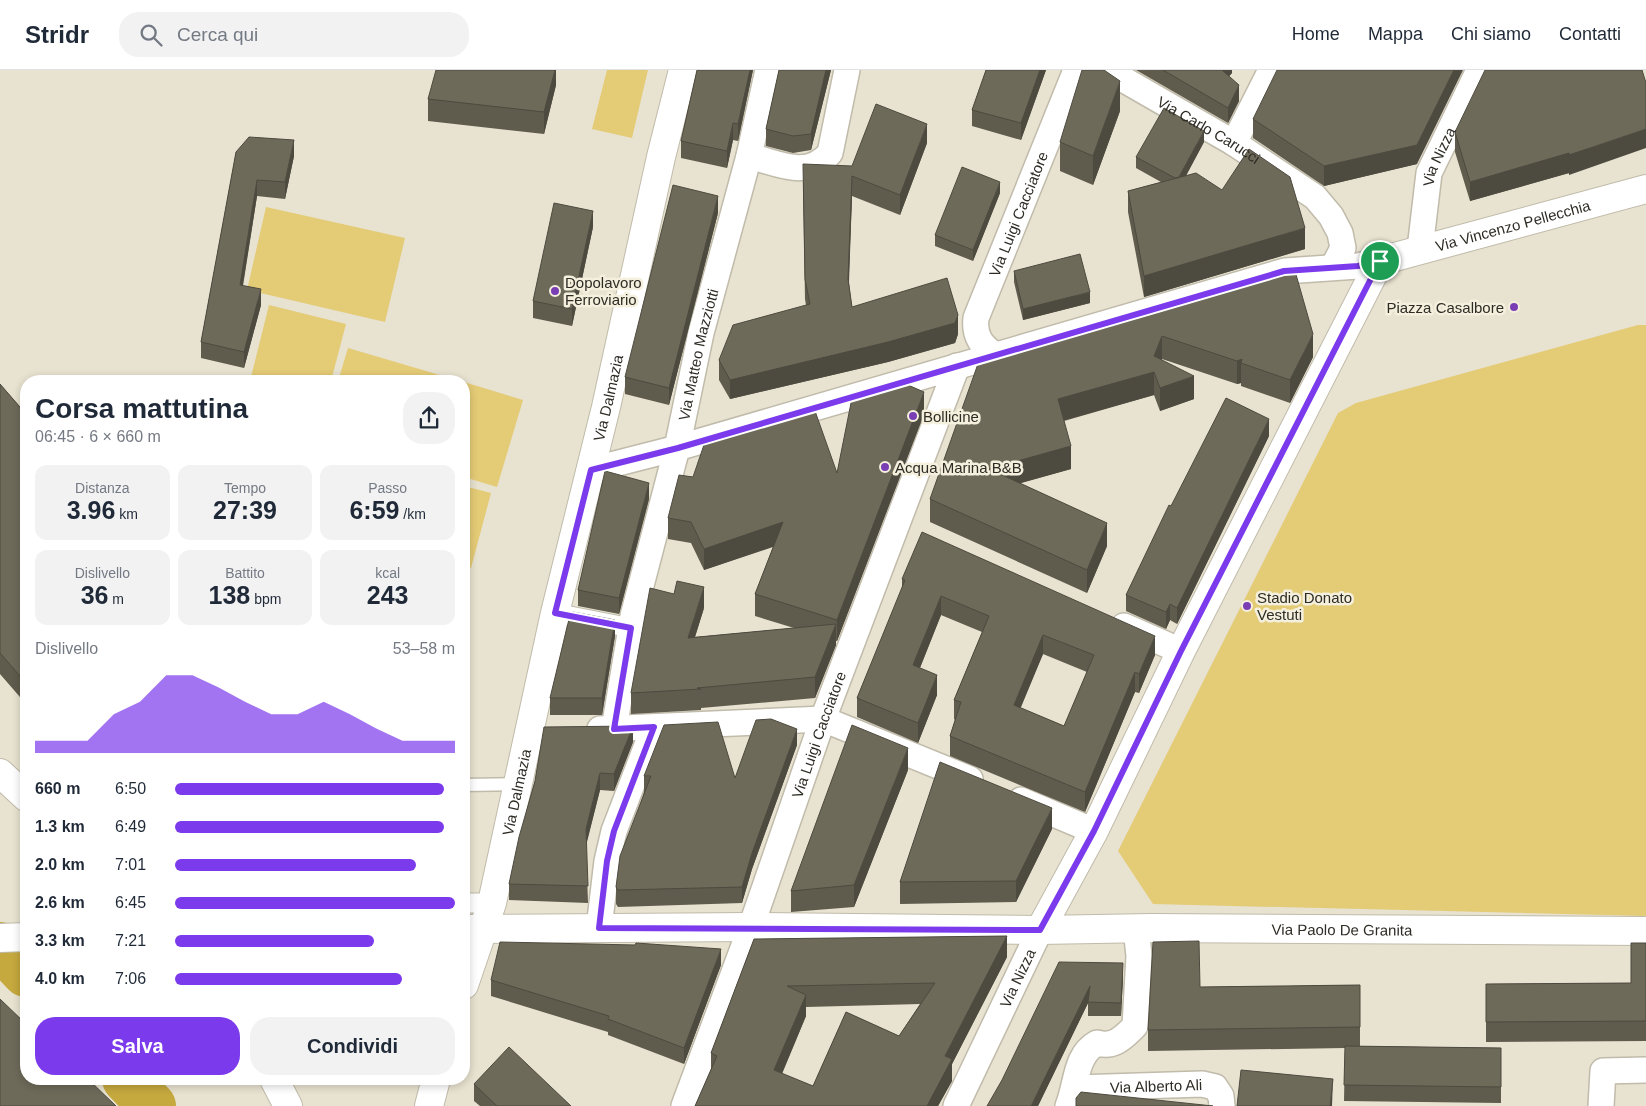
<!DOCTYPE html>
<html lang="it">
<head>
<meta charset="utf-8">
<style>
  :root { --surface:#fff; --page:#f2f2f3; --text:#1f2937; --muted:#747a83; --line:#e0e1e3; --accent:#7c3aed }
  body { margin:0; font-family:Helvetica,sans-serif; background:var(--page); color:var(--text); height:100vh; display:flex; flex-direction:column; font-size:19px; white-space:nowrap }
  * { box-sizing:border-box; margin:0 }
  p { font-size:16px; color:var(--muted) }
  .icon { flex:none; width:28px; height:28px; fill:none; stroke:currentColor; stroke-width:2; stroke-linecap:round; stroke-linejoin:round }
  .map { position:relative; flex:1; overflow:hidden }
  .side { position:absolute; left:20px; top:305px; width:450px; height:710px; display:flex; flex-direction:column; background:var(--surface); border-radius:20px; box-shadow:0 2px 8px #0003 }
  .side>* { flex:none }
  .pin { position:absolute; display:grid; place-items:center; width:42px; height:42px; color:#fff; margin:-21px; border:2px solid #fff; border-radius:50%; box-shadow:0 1px 5px #0007 }
  .round { display:grid; place-items:center; flex:none; width:52px; height:52px; border-radius:20px; background:var(--page) }
  .overview { display:flex; align-items:center; justify-content:space-between; height:85px; padding:0 15px }
  h1 { font-size:28px; font-weight:600; line-height:38px }
  .figures { display:grid; grid-template-columns:repeat(3,1fr); gap:8px; height:85px; padding:5px 15px }
  .figures div { display:grid; align-content:center; border-radius:12px; background:var(--page); text-align:center }
  .figures b { font-size:25px; font-weight:600 }
  .figures small { font-size:14px; font-weight:400 }
  .figures p { font-size:14px }
  .chart { height:140px; padding:10px 15px }
  .chart p { display:flex; justify-content:space-between }
  .chart svg { width:100%; height:90px; margin-top:5px; fill:var(--accent); opacity:.7 }
  .cta { display:flex; gap:10px; margin-top:auto; padding:10px 15px }
  .cta a { flex:1; height:58px; border-radius:20px; background:var(--accent); color:#fff; font-size:20px; font-weight:600; line-height:58px; text-align:center }
  .cta a+a { background:var(--page); color:var(--text) }
  ul { padding:0 15px; list-style:none; font-size:16px }
  li { display:grid; grid-template-columns:80px 60px 1fr; align-items:center; height:38px }
  li i { height:12px; border-radius:6px; background:var(--accent) }
  header { display:flex; align-items:center; gap:30px; box-sizing:border-box; height:70px; padding:0 25px; background:var(--surface); border-bottom:1px solid var(--line) }
  header strong { font-size:24px }
  nav { display:flex; gap:28px; margin-inline-start:auto; font-size:18px }
  .search { width:350px; height:45px; background:var(--page); display:flex; align-items:center; gap:12px; box-sizing:border-box; padding:0 18px; border-radius:20px; color:var(--muted); font-size:19px }
  .map>svg:first-child { display:block }
  .green { fill:#e4cb76 }
  .lines { fill:none; stroke-linecap:round; stroke-linejoin:round }
  .river { stroke:#c5a83e; stroke-width:48 }
  .service-casing { stroke:#c0bbaa; stroke-width:15 }
  .pedestrian-casing { stroke:#c0bbaa; stroke-width:21 }
  .minor-casing { stroke:#c0bbaa; stroke-width:28 }
  .tertiary-casing { stroke:#c0bbaa; stroke-width:30 }
  .secondary-casing { stroke:#c0bbaa; stroke-width:30 }
  .service { stroke:#fff; stroke-width:12 }
  .pedestrian { stroke:#fff; stroke-width:19 }
  .minor { stroke:#fff; stroke-width:25 }
  .tertiary { stroke:#fff; stroke-width:28 }
  .secondary { stroke:#fff; stroke-width:28 }
  .wall { fill:#5f5b4d; fill-rule:evenodd }
  .shaded-wall { fill:#4d4a3f }
  .building { fill:#6e6a5a; stroke:#4d4a3f; fill-rule:evenodd }
  .route-casing { stroke:#fff; stroke-width:10 }
  .route { stroke:#7c3aed; stroke-width:6 }
  .poi-dot { fill:#793eb4; stroke:#f5f0de; stroke-width:2 }
  .labels { text-anchor:middle; dominant-baseline:central; stroke-width:5; stroke-linejoin:round; paint-order:stroke }
  .street-label { font-size:15px; fill:#2e2c25; stroke:#f5f0de }
  .poi-label { font-size:15px; fill:#2e2c25; stroke:#f5f0de; text-anchor:start }
</style>
</head>
<body>
<header>
<strong>Stridr</strong>
<div class="search"><svg class="icon" aria-label="search" viewBox="0 0 24 24"><circle cx="10" cy="10" r="6"/><path d="M15 15l6 6"/></svg>Cerca qui</div>
<nav><a>Home</a><a>Mappa</a><a>Chi siamo</a><a>Contatti</a></nav>
</header>
<div class="map">
<svg width="1646" height="1036" viewBox="0 0 1646 1036">
  <rect width="100%" height="100%" fill="#e8e2d0"/>
  <path class="green" d="M607,0H648L632,68L592,59Z
    M266,137L405,168L385,252L247,220Z
    M269,235L346,254L331,311H250Z
    M1638,255H1646V846L1153,834L1118,781L1338,343L1356,333Z
    M348,278L460,311H338Z
    M464,312L523,330L497,417L464,407Z
    M464,416L491,423L471,498L464,496Z"/>
  <g class="lines">
    <path class="river" d="M0,876L26,903
      M126,1009L152,1036"/>
    <g class="service-casing">
      <path id="service" d="M464,715L518,714"/>
    </g>
    <g class="pedestrian-casing">
      <path id="pedestrian" d="M555,543L631,558
        M464,833H492"/>
    </g>
    <g class="minor-casing">
      <g id="minor">
        <path id="s1" d="M1107,0L1234,73L1315,127L1331,146L1340,163L1343,178L1333,197"/>
        <path d="M1234,73L1271,0"/>
        <path d="M749,86C778,93 807,110 830,83L847,0"/>
        <path id="s2" d="M1420,179L1429,103L1479,0"/>
        <path id="s3" d="M994,284C980,275 974,264 976,248L1076,0"/>
        <path d="M591,400L677,378L1285,201L1358,196L1380,191"/>
        <path d="M1124,556L1181,581"/>
        <path d="M600,659L823,649L970,709"/>
        <path id="s4" d="M614,659L633,546L677,378L701,263L749,86L768,0"/>
        <path d="M1021,730L1094,761"/>
        <path d="M599,858L607,791L614,761L654,657"/>
        <path id="s5" d="M1075,1018L1202,1014L1215,1017L1221,1026L1222,1036"/>
        <path id="s6" d="M684,1036L751,857L823,649L957,296"/>
        <path id="s7" d="M956,1036L1040,860"/>
        <path d="M1068,1036C1077,1014 1075,985 1097,973C1114,978 1124,967 1135,956L1139,886L1136,858"/>
        <path d="M1601,1036L1603,1001L1646,1000"/>
      </g>
    </g>
    <g class="tertiary-casing">
      <g id="tertiary">
        <path id="s8" d="M1040,860L1152,858L1646,861"/>
      </g>
    </g>
    <g class="secondary-casing">
      <g id="secondary">
        <path d="M0,703L26,727"/>
        <path id="s9" d="M464,859L751,857L1040,860L1094,761L1181,581L1380,191L1646,119"/>
        <path d="M0,868L26,867"/>
        <path id="s10" d="M464,915L492,833L555,543L606,337L661,87L683,0"/>
        <path d="M274,1009L288,1036"/>
        <path d="M429,1036L436,1009"/>
      </g>
    </g>
    <use href="#service" class="service"/>
    <use href="#pedestrian" class="pedestrian"/>
    <use href="#minor" class="minor"/>
    <use href="#tertiary" class="tertiary"/>
    <use href="#secondary" class="secondary"/>
  </g>
  <path class="wall" d="M556,0V15L544,64L428,51V29Z
    M697,0H753L738,71L733,70L727,98L681,88V71Z
    M779,0H831L811,80L793,83L766,76V59Z
    M986,0H1046L1021,70L972,56V40Z
    M1136,0H1232V3L1229,6L1239,31L1228,53Z
    M1642,0L1569,105V103L1470,131L1455,82V62Z
    M1120,41L1093,115L1060,101V72Z
    M1253,49L1417,94L1324,116L1253,68Z
    M1204,72L1186,105L1305,179L1144,227L1128,142V121L1161,112L1136,98V87Z
    M927,73L900,145L852,126L849,213L852,237L958,264L955,273L888,292L730,329L719,310V290L806,235L805,229L803,113Z
    M236,82L294,86L285,129L257,126L243,216L261,235L244,298L201,288V272Z
    M1000,123L973,191L935,176V165Z
    M718,143L669,335L625,324V307Z
    M593,157L572,256L533,248V231Z
    M1014,201L1090,233L1023,250L1014,212Z
    M1135,246L1313,287L1290,333L1241,316V313L1237,314L1162,289V290L1194,329L1160,341L1154,325L1064,351L1071,399L1020,413L1107,476L1087,523L930,452V429L1035,278L1135,249Z
    M0,314L26,344V634L0,604Z
    M924,344L837,571H836V575L815,628L701,638V640L631,644V623L704,538L695,567L794,558L755,546V524L773,477L704,500L691,473L668,469V448L693,407L837,403Z
    M1269,366L1177,554L1170,550L1166,559L1126,541V525L1171,436Z
    M649,429L619,544L578,536V520Z
    M902,509L1155,585L1139,623L1135,622L1085,742L950,686V666L955,650L954,649V630L982,562L941,545L920,598L937,625L918,673L857,647V628L902,519ZM1043,584L1087,602L1064,656L1020,638Z
    M615,566L602,645H550V628Z
    M633,672L614,721L600,720L586,774L588,833L509,830V814L535,711Z
    M797,675L752,799L742,833L618,837L616,834V817L644,722V706L735,708Z
    M908,700L854,837L791,842V821Z
    M1052,759L1016,832L900,834V812Z
    M1007,866V887L952,994V1011L938,1036H695L711,999V983L754,869ZM920,934L899,966L846,942L813,1016L782,1004L806,946V937Z
    M1646,873V971L1486,972V914L1631,913Z
    M1059,892L1123,907L1121,946H1088V933L1038,1036Z
    M721,895L684,994L608,965V962L491,926V910Z
    M1360,915V976L1501,978V1033L1344,1031L1345,978L1148,981V960L1200,917Z
    M474,1014L571,1036H480L474,1031Z"/>
  <path class="shaded-wall" d="M555,0H556V15L544,64V42Z
    M750,0H753L738,71V54Z
    M826,0H831L811,80V64Z
    M1040,0H1046L1021,70V53Z
    M1221,0H1232V3L1221,15Z
    M1454,0H1463L1417,94L1324,116V96Z
    M1120,11V41L1093,115V86Z
    M1239,15V31L1228,53V38Z
    M733,53V70L727,98V81Z
    M927,54V73L900,145V125Z
    M1646,59V78L1569,105V85Z
    M1204,61V72L1178,121V110Z
    M294,70V86L285,129V112Z
    M1569,83V103L1470,131V112Z
    M852,106V126L848,229V209Z
    M257,110V126L240,232V215Z
    M1000,112V123L973,191V180Z
    M718,126V143L669,335V318Z
    M593,141V157L572,256V239Z
    M1305,158V179L1144,227V206Z
    M261,219V235L244,298V282Z
    M1090,222V233L1023,250V239Z
    M958,245V264L955,273L888,292L730,329V310Z
    M1313,264V287L1290,333V310Z
    M1162,266V289L1155,305L1154,302V325L1058,352V329L1154,286Z
    M1242,289L1241,293V313L1237,314V291Z
    M1194,306V329L1160,341V318Z
    M924,322V344L837,571V550Z
    M1269,349V366L1177,554V538Z
    M1071,376V399L989,422V399Z
    M649,413V429L619,544V528Z
    M783,452V473L704,500V479Z
    M1107,453V476L1087,523V500Z
    M704,517V538L688,589V568Z
    M941,526V545L913,615V595Z
    M1170,534V550L1166,559V542Z
    M615,550V566L602,645V628Z
    M836,554V575L815,628V607Z
    M1043,565V584L1014,654V635Z
    M1155,566V585L1139,623V604Z
    M1135,602V622L1085,742V722Z
    M937,605V625L918,673V653Z
    M633,656V672L614,721V704Z
    M797,659V675L752,799L742,833V817L752,783Z
    M908,678V700L854,837V815Z
    M600,703V720L586,776V759Z
    M1052,738V759L1016,832V811Z
    M1007,866V887L952,994V1011L938,1036H927L945,986Z
    M721,879V895L684,994V978Z
    M1123,893V907L1121,946V933Z
    M1090,916V929L1038,1036H1031Z
    M806,925V946L774,1022V1000Z
    M1333,1009L1332,1036H1330Z"/>
  <path class="building" d="M436,0H555L544,42L428,29Z
    M697,0H750L738,54L733,53L727,81L681,71Z
    M779,0H826L811,64L793,66L766,59Z
    M986,0H1040L1021,53L972,40Z
    M1082,0H1104L1120,11L1093,86L1060,72Z
    M1163,0H1222L1239,15L1228,38Z
    M1277,0H1454L1417,75L1324,96L1253,49Z
    M1485,0H1642L1646,13V59L1569,85V83L1470,112L1455,62Z
    M876,34L927,54L900,125L852,106L848,209L852,237L947,208L958,245L955,253L888,272L730,310L719,290L733,255L810,234L805,209L803,94L852,96Z
    M1164,38L1204,61L1179,107L1175,108L1136,87Z
    M249,67L294,70L285,112L257,110L240,215L261,219L244,282L201,272L236,82Z
    M1249,79L1290,107L1305,158L1144,206L1128,121L1196,103L1222,120Z
    M962,97L1000,112L973,180L935,165Z
    M673,115L718,126L669,318L625,307Z
    M554,133L593,141L572,239L533,231Z
    M1080,184L1090,222L1023,239L1014,201Z
    M1295,201L1313,264L1290,310L1241,293L1242,289L1237,291L1162,266L1154,286L1194,306L1160,318L1154,302L1058,329L1071,376L989,399L1107,453L1087,500L930,429L979,291L1033,273L1035,278L1136,249L1135,246Z
    M901,312L924,322L837,550L755,524L783,452L704,479L691,452L668,448L679,405L693,407L707,366L815,341L837,403L853,323Z
    M0,314L26,344V613L0,583Z
    M1226,328L1269,349L1177,538L1170,534L1166,542L1126,525L1169,435L1171,436Z
    M605,401L649,413L619,528L578,520Z
    M922,462L1155,566L1139,604L1135,602L1085,722L950,666L961,632L954,630L989,546L941,526L913,595L937,605L918,653L857,628L905,510L902,509ZM1043,565L1094,585L1064,656L1014,635Z
    M677,511L704,517L688,568L836,554L815,607L697,618L701,619L631,623L650,518L674,524Z
    M573,542L615,550L602,628H550L570,545H572Z
    M771,649L797,659L752,783L742,817L618,820L616,817L620,786L651,706H644L664,655L718,652L735,708L756,650Z
    M852,655L908,678L854,815L791,821Z
    M633,656L614,704L600,703L586,759L588,816L509,814L519,767L535,711L544,657Z
    M940,692L1052,738L1016,811L900,812Z
    M1007,866L945,986L952,989L927,1036H695L717,986L711,983L754,869ZM935,913L899,966L846,942L813,1016L774,1000L806,925L787,916Z
    M1199,871L1200,917L1360,915V957L1148,960L1153,872Z
    M500,872L635,875L636,873L721,879L684,978L608,949L609,946L491,910Z
    M1631,873H1646V951L1486,952V914L1631,913Z
    M1059,892L1123,893L1121,933L1088,932L1090,916L1031,1036H987L1002,1010Z
    M0,929L26,954V1009H88L116,1036H0Z
    M1345,976L1501,978V1017L1344,1015Z
    M509,977L571,1036H497L474,1014Z
    M1241,1000L1333,1009L1330,1036H1237Z
    M1081,1022L1213,1036H1076V1028Z"/>
  <g class="lines">
    <g class="route-casing">
      <path id="route" d="M1380,191L1181,581L1094,761L1040,860L599,858L607,791L614,761L654,657L614,659L631,558L555,543L591,400L678,378L1284,201L1358,196Z"/>
    </g>
    <use href="#route" class="route"/>
  </g>
  <g class="poi-dot">
    <circle cx="555" cy="221" r="5"/>
    <circle cx="1514" cy="237" r="5"/>
    <circle cx="913" cy="346" r="5"/>
    <circle cx="885" cy="397" r="5"/>
    <circle cx="1247" cy="536" r="5"/>
  </g>
  <g class="labels">
    <g class="street-label">
      <text stroke="none"><textPath href="#s1" startOffset="118">Via Carlo Carucci</textPath></text>
      <text stroke="none"><textPath href="#s2" startOffset="95">Via Nizza</textPath></text>
      <text stroke="none"><textPath href="#s3" startOffset="155">Via Luigi Cacciatore</textPath></text>
      <text stroke="none"><textPath href="#s9" startOffset="1464">Via Vincenzo Pellecchia</textPath></text>
      <text stroke="none"><textPath href="#s4" startOffset="384">Via Matteo Mazziotti</textPath></text>
      <text stroke="none"><textPath href="#s10" startOffset="605">Via Dalmazia</textPath></text>
      <text stroke="none"><textPath href="#s6" startOffset="395">Via Luigi Cacciatore</textPath></text>
      <text stroke="none"><textPath href="#s10" startOffset="200">Via Dalmazia</textPath></text>
      <text stroke="none"><textPath href="#s8" startOffset="302">Via Paolo De Granita</textPath></text>
      <text stroke="none"><textPath href="#s7" startOffset="142">Via Nizza</textPath></text>
      <text stroke="none"><textPath href="#s5" startOffset="81">Via Alberto Ali</textPath></text>
    </g>
    <g class="poi-label">
      <text x="565" y="212">Dopolavoro<tspan x="565" dy="17">Ferroviario</tspan></text>
      <text x="1504" y="237" text-anchor="end">Piazza Casalbore</text>
      <text x="923" y="346">Bollicine</text>
      <text x="895" y="397">Acqua Marina B&amp;B</text>
      <text x="1257" y="527">Stadio Donato<tspan x="1257" dy="17">Vestuti</tspan></text>
    </g>
  </g>
</svg>
<div class="pin" style="left:1380px;top:191px;background:#1e9e55"><svg class="icon" aria-label="arrive" viewBox="0 0 24 24"><path d="M6 21V4h12l-3 4 3 4H6"/></svg></div>
<section class="side">
<div class="overview"><div><h1>Corsa mattutina</h1><p>06:45 · 6 × 660 m</p></div><a class="round"><svg class="icon" aria-label="share" viewBox="0 0 24 24"><path d="M12 15V3M7 8l5-5 5 5M5 13v7h14v-7"/></svg></a></div>
<div class="figures">
<div><p>Distanza</p><b>3.96<small> km</small></b></div>
<div><p>Tempo</p><b>27:39</b></div>
<div><p>Passo</p><b>6:59<small> /km</small></b></div>
</div>
<div class="figures">
<div><p>Dislivello</p><b>36<small> m</small></b></div>
<div><p>Battito</p><b>138<small> bpm</small></b></div>
<div><p>kcal</p><b>243</b></div>
</div>
<div class="chart"><p><span>Dislivello</span>53–58 m</p>
<svg viewBox="0 0 160 44" preserveAspectRatio="none"><path d="M0 44V38L10 38L20 38L30 25L40 19L50 6L60 6L70 12L80 19L90 25L100 25L110 19L120 25L130 32L140 38L150 38L160 38V44z"/></svg>
</div>
<ul>
<li><b>660 m</b>6:50<i style="width:96%"></i></li>
<li><b>1.3 km</b>6:49<i style="width:96%"></i></li>
<li><b>2.0 km</b>7:01<i style="width:86%"></i></li>
<li><b>2.6 km</b>6:45<i style="width:100%"></i></li>
<li><b>3.3 km</b>7:21<i style="width:71%"></i></li>
<li><b>4.0 km</b>7:06<i style="width:81%"></i></li>
</ul>
<div class="cta"><a>Salva</a><a>Condividi</a></div>
</section>
</div>
</body>
</html>
